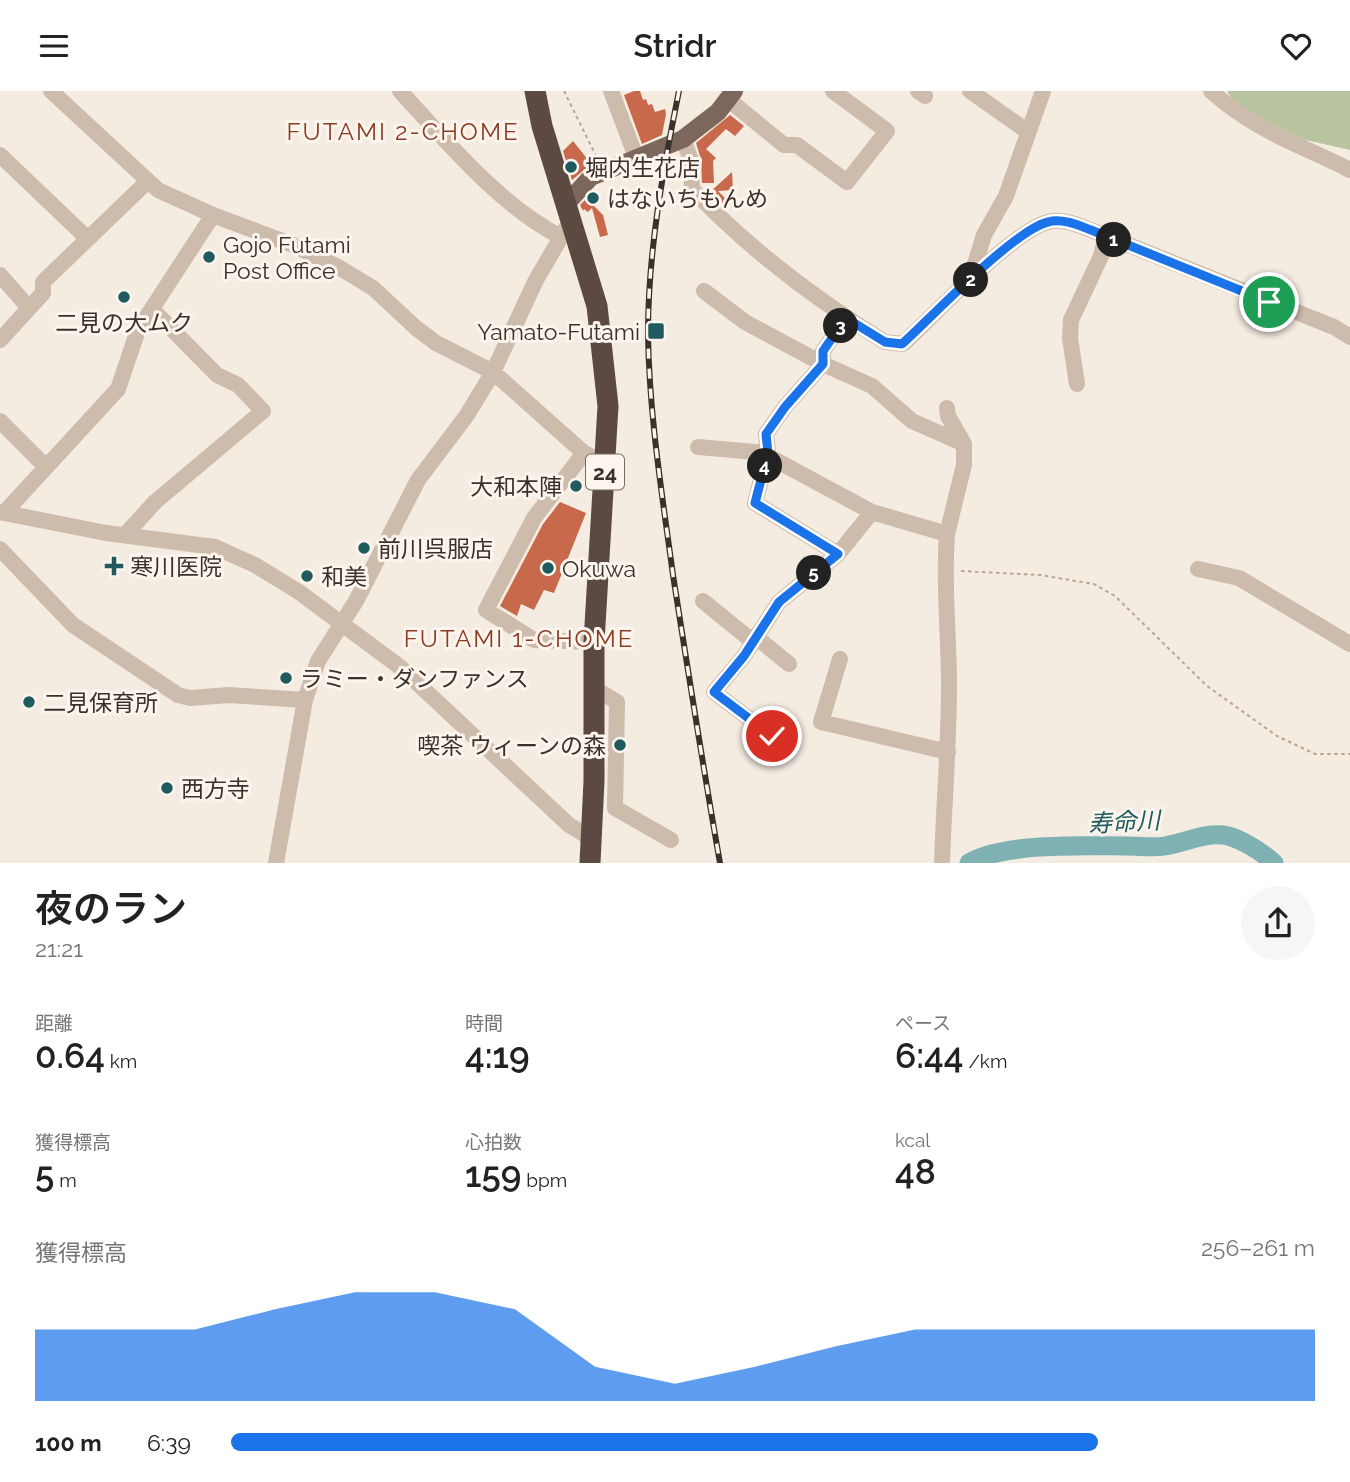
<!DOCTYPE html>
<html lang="ja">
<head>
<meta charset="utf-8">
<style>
  :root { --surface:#fff; --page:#f6f6f6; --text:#222; --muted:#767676; --accent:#1a73e8 }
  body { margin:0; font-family:Raleway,"Noto Sans JP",sans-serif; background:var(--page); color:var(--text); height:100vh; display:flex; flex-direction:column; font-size:26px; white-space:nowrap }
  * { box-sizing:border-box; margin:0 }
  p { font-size:23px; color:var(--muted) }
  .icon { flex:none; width:38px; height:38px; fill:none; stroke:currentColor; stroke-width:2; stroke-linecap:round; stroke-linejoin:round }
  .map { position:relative; height:772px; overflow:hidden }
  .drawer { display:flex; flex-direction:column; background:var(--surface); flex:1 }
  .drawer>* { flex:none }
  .pin { position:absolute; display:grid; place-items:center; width:60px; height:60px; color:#fff; margin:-30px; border:4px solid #fff; border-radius:50%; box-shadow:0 2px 7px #0007 }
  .km { position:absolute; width:35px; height:35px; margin:-18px; border-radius:50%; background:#222; color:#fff; font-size:19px; line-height:35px; text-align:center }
  .round { display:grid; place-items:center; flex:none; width:74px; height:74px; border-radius:37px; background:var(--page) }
  .overview { display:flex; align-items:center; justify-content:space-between; height:119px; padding:0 35px }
  h1 { font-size:38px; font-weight:600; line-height:52px }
  .figures { display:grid; grid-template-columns:repeat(3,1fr); gap:10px; height:119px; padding:7px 35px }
  .figures div { display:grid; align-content:center }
  .figures b { font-size:35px; font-weight:600 }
  .figures small { font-size:19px; font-weight:400 }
  .figures p { font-size:19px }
  .chart { height:196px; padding:14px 35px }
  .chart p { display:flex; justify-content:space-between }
  .chart svg { width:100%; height:126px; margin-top:7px; fill:var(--accent); opacity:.7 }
  ul { padding:0 35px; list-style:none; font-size:23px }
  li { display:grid; grid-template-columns:112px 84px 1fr; align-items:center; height:52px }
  li i { height:18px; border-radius:9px; background:var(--accent) }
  header { display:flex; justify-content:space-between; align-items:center; height:91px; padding:0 35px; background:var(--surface); font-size:32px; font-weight:600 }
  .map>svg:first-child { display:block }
  .green { fill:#b8c4a0 }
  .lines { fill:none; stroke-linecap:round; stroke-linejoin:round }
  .river { stroke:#7fb0b2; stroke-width:19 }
  .building { fill:#c8694b }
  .path { stroke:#b9a596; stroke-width:2; stroke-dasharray:3.5 3.5; stroke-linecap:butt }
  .minor { stroke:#cdbbac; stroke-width:16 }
  .major { stroke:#7d675c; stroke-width:18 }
  .highway { stroke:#5c4a42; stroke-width:21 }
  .rail-casing { stroke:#3b302b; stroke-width:6 }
  .rail { stroke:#fbf5ee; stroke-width:3.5; stroke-dasharray:10; stroke-linecap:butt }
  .route-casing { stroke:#fff; stroke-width:14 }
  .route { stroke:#1a73e8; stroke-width:9 }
  .poi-dot { fill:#1f5a5e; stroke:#fbf5ee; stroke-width:2.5 }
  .labels { text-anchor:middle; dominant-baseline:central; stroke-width:6; stroke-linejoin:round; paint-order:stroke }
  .shield { fill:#fbf5ee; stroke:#756b66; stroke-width:2 }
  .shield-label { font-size:21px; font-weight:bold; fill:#3b302b }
  .poi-label { font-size:23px; fill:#3b302b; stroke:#fbf5ee; text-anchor:start }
  .neighbourhood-label { font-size:24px; letter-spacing:2px; fill:#8c3b22; stroke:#fbf5ee }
  .water-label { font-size:24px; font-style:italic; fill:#1f5a5e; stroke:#fbf5ee }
</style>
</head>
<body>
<header><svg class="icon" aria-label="menu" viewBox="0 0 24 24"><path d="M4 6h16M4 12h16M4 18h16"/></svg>Stridr<svg class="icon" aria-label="heart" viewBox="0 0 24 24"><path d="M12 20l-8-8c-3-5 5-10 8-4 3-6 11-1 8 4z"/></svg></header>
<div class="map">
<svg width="1350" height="772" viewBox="0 0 1350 772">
  <rect width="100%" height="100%" fill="#f4ebe1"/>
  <path class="green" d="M1227,0H1350V59L1306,49L1240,19Z"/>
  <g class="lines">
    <path class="river" d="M969,772C1004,751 1086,755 1128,755C1140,755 1153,757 1165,755C1185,752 1202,742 1223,744C1239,746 1262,761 1274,772"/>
  </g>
  <path class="building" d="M634,0H640L643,9L646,8L648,14L652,13L655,21L665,18L666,23L662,44L642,53L624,4Z
    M730,24L744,35L735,45L726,38L706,58L716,67L713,70L714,92H702L701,68L696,52Z
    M573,50L589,70L587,73L589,75L572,89L563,60Z
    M732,81L733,99L718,100L731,113L726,117L710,101Z
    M593,101L600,108L594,115L603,124L608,144L600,146L592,117L588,121L584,118L583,120L580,114Z
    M560,411L586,422L554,502L544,499L534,519L521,513L517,525L500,515L543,433Z"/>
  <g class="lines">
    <path class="path" d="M564,0L597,67
      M961,480L1040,484L1094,493L1115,505L1207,595L1277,645L1315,663H1350"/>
    <path class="minor" d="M51,0L158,99L213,124L293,154L340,177L373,197L416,237L436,252L493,281L584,362L606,373
      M400,0C448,52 498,113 561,146
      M611,0L636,66
      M918,0L925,5
      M970,0L1027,40
      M1211,0C1257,41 1297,52 1350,79
      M729,9L784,54H797L847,91L887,40L833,0
      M683,48L691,69L692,98C749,158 815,208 885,251L903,253C932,226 1014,139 1048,131C1062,127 1078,134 1091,139L1334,236L1350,246
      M0,64L88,148
      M0,184L29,217
      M970,189L984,144L1006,105L1043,0
      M704,200L745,231L823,273L872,295L912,330L964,353V374L947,443
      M0,249L43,202V191L148,90
      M1077,293L1070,247L1071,229L1101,165L1106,145
      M947,317L948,325L964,353
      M0,330L46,376
      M698,356L768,362
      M584,362L534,427L486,519L534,549L594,551
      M768,365L872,421L947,443C943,493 949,543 949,594C949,653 944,712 942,772
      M0,421L106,442L215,456L255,474L299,501L400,576L569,734L592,748
      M4,422L118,298L138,239L213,124
      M125,444L155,411L263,320L238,294L217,284L152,218
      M0,458L73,534L178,604L190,607L229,604L305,609
      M838,463L755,412L768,362L766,343L785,316L823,273V260L846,227
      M1198,478L1239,487L1350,553
      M703,510L752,550
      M755,545L789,573
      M840,568L821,631L948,661
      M594,597L617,611L615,717L671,749
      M772,645L714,601L744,565L779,511L838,463L872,421
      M276,772L305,609L318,570L356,510L418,389L467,324L493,281L536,189L571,129"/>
    <path class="major" d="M566,113L591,86L683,48L718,21L734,0"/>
    <path class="highway" d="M535,0L542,35L597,215L608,315L594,551V690L590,772"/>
    <g class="rail-casing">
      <path id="rail" d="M679,0C663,79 648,161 648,242C649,323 662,403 673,484C688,580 703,676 720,772"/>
    </g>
    <use href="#rail" class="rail"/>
  </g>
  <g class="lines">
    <g class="route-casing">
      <path id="route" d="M772,645L714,601L744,565L779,511L838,463L755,412L768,362L766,343L785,316L823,273V260L846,227L885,251L902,253C932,226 1014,139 1048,131C1062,127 1078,134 1091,139L1269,211"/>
    </g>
    <use href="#route" class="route"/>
  </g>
  <g class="poi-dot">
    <circle cx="571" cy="76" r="7"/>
    <circle cx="593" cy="107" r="7"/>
    <circle cx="209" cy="166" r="7"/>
    <circle cx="124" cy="206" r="7"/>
    <rect x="647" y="231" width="18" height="18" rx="3.5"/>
    <circle cx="576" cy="395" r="7"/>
    <circle cx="364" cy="457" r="7"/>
    <path d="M110.5 464.5h7v7h7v7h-7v7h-7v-7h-7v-7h7z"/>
    <circle cx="548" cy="477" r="7"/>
    <circle cx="307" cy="485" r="7"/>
    <circle cx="286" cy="587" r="7"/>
    <circle cx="29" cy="611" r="7"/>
    <circle cx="620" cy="654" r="7"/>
    <circle cx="167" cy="697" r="7"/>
  </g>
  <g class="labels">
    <rect class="shield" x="586" y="363.5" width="38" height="35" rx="5"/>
    <g class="shield-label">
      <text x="605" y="381">24</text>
    </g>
    <g class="poi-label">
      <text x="585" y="76">堀内生花店</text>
      <text x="607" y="107">はないちもんめ</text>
      <text x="223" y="153">Gojo Futami<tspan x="223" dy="26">Post Office</tspan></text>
      <text x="124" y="231" text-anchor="middle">二見の大ムク</text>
      <text x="640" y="240" text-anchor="end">Yamato-Futami</text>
      <text x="562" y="395" text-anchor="end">大和本陣</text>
      <text x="378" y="457">前川呉服店</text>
      <text x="130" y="475">寒川医院</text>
      <text x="562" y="477">Okuwa</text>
      <text x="321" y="485">和美</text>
      <text x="300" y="587">ラミー・ダンファンス</text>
      <text x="43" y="611">二見保育所</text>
      <text x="606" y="654" text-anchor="end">喫茶 ウィーンの森</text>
      <text x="181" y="697">西方寺</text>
    </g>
    <g class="neighbourhood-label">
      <text x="403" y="40">FUTAMI 2-CHOME</text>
      <text x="519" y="547">FUTAMI 1-CHOME</text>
    </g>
    <g class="water-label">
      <text transform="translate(1124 731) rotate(-3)">寿命川</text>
    </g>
  </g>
</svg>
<div class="pin" style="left:1269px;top:211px;background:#1e9e55"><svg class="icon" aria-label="arrive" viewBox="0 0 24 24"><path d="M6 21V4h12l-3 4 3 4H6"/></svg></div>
<div class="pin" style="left:772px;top:645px;background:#d93025"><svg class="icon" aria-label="check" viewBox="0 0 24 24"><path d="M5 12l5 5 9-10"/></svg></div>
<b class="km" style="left:1114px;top:149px">1</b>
<b class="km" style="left:971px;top:189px">2</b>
<b class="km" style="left:841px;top:235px">3</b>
<b class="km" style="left:765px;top:375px">4</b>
<b class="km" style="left:814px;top:482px">5</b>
</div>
<section class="drawer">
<div class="overview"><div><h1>夜のラン</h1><p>21:21</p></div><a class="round"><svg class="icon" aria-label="share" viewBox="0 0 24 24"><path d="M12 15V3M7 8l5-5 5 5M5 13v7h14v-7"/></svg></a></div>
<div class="figures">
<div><p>距離</p><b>0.64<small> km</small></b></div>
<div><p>時間</p><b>4:19</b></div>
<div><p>ペース</p><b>6:44<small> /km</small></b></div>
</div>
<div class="figures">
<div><p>獲得標高</p><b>5<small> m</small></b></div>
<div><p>心拍数</p><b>159<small> bpm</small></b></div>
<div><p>kcal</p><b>48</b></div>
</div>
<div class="chart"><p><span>獲得標高</span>256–261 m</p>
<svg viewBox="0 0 160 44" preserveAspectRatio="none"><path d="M0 44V19L10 19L20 19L30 12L40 6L50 6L60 12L70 32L80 38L90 32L100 25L110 19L120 19L130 19L140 19L150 19L160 19V44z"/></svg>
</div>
<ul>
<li><b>100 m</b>6:39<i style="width:80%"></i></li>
</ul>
</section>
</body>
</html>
